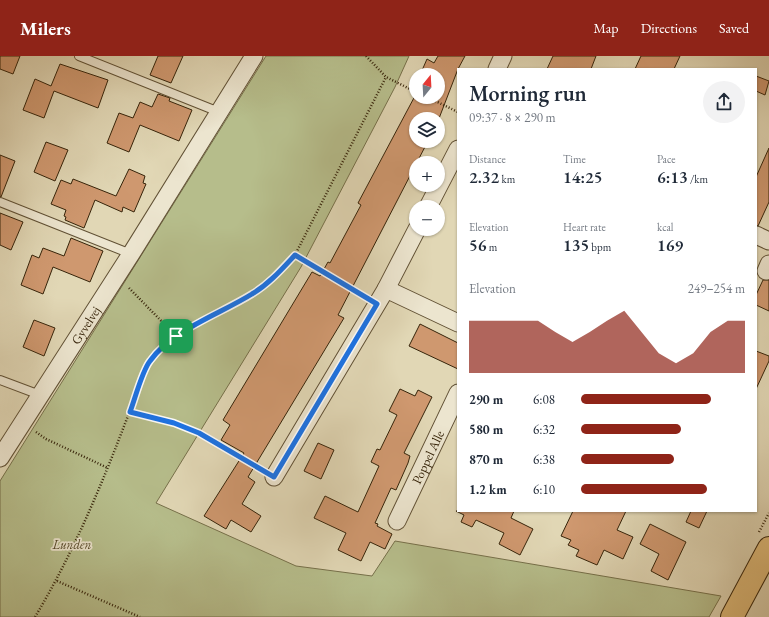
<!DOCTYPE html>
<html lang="en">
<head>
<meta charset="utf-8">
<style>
  :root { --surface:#fff; --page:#f2f2f3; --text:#1f2937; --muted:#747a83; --accent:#8f2418 }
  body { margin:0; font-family:"EB Garamond",serif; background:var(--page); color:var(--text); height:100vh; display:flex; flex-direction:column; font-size:15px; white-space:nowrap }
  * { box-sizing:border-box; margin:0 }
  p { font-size:13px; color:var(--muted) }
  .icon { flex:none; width:22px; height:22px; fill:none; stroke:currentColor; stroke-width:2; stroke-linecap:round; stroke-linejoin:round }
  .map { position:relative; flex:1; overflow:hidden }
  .details { position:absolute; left:457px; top:12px; width:300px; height:444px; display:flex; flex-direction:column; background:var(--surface); border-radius:0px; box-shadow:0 1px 3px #0004 }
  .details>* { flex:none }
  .needle { width:26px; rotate:18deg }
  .fabs { position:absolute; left:409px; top:12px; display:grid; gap:8px }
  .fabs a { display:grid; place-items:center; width:36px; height:36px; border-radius:50%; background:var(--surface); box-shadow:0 1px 3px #0004; font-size:20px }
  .pin { position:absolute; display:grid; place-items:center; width:34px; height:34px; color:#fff; margin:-17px; border-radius:8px; box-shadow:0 2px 6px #0006 }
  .round { display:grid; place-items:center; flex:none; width:42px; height:42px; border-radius:21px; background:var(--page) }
  .headline { display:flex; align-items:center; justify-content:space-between; height:68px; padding:0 12px }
  h1 { font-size:22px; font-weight:600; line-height:30px }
  .metrics { display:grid; grid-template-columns:repeat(3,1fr); gap:6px; height:68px; padding:4px 12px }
  .metrics div { display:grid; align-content:center }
  .metrics b { font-size:17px; font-weight:600 }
  .metrics small { font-size:11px; font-weight:400 }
  .metrics p { font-size:11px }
  .chart { height:112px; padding:8px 12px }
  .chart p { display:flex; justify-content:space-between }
  .chart svg { width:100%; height:72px; margin-top:4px; fill:var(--accent); opacity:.7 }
  ul { padding:0 12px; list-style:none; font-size:13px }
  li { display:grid; grid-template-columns:64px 48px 1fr; align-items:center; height:30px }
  li i { height:10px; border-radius:5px; background:var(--accent) }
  header { display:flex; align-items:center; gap:24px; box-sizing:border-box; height:56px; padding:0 20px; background:var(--accent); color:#fff }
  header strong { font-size:19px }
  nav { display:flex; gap:22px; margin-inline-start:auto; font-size:14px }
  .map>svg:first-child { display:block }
  .green { fill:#b6bd8b; stroke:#76704a }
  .building { fill:#cf986f; stroke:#36240a }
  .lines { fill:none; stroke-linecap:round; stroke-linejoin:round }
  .service-casing { stroke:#615135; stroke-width:10 }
  .minor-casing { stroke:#615135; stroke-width:19 }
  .primary-casing { stroke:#36240a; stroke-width:24 }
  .path { stroke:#36240a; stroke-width:2.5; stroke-dasharray:1 2; stroke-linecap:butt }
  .service { stroke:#ece5cf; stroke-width:8 }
  .minor { stroke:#ece5cf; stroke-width:17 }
  .primary { stroke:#e0bc7a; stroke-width:22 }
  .route-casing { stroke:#fff; stroke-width:8 }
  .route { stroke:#1a73e8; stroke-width:5 }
  .labels { text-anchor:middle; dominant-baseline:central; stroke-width:3.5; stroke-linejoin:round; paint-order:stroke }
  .street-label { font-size:13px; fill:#36240a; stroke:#ece5cf }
  .park-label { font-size:13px; font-style:italic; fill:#564a2a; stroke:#ece5cf }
</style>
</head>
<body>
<header>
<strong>Milers</strong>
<nav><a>Map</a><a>Directions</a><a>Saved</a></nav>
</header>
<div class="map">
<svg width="769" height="561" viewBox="0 0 769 561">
  <rect width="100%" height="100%" fill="#e1d7b5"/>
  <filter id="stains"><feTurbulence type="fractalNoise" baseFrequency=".005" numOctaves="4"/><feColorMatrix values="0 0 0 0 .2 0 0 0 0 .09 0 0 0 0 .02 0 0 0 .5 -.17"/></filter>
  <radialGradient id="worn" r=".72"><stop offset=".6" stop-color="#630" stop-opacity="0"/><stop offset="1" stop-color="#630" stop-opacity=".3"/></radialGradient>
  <path class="green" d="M266,0H409L395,31L301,211L156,447L296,510L372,520L395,485L721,540L709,561H0V425Z"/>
  <path class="building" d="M0,0H20L13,18L0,13Z
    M158,0H183L171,27L150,19Z
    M438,0H465L458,13L438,65V63H416V85H428L338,259L344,262L248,421L255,426L242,448L261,460L251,476L231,464L226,473L204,460L244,397L221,384L230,369L223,364L312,216L320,220L328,206L330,207L361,149L358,147L416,38V41H438V19H420L427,3L434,7Z
    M553,0H596L591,13H547Z
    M641,0H680L674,13H635Z
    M60,8L108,24L98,52L54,35L44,62L23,54L35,23L51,30Z
    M756,20L769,25L765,39L756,35Z
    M158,38L170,42L169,45L192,54L179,85L140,69L129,96L107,87L119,57L133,62L140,46L152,51Z
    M46,86L68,94L55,125L34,116Z
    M769,92V146L758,170L756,169V121Z
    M0,99L15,105L1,141H0Z
    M129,113L145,120L143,127L146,128L134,156L123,151L122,156L95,144L84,172L65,164L66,161L64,160L66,154L51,148L61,124L71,128L73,123L116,140Z
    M0,157L23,166L11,194L0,189Z
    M71,182L103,195L90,226L53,211L43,238L21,229L32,199L39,202L43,192L64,200Z
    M763,224H769V255L756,249V239Z
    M34,264L55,272L44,300L23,291Z
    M420,268L458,287V313L409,290Z
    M756,295L769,300V305L756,333Z
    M400,333L415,340L418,334L432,341L404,397L410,400L408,407L396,434L391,432L375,467L378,468L377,470L392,478L385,493L370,486L361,505L338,494L346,477L314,462L325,440L358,456L379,410L371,406L377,393L380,394L397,359L389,355Z
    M318,387L334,394L321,423L304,415Z
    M456,455H514L511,462L533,473L520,499L499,488L504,477L476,464L472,471L461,466L464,459Z
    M573,455H626L617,474L633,481L623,503L604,494L597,509L576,500L579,494L568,489L571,484L561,480Z
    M691,455H707L699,472L686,466Z
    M650,468L686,486L668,524L651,515L659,498L640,488Z"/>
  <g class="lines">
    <g class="service-casing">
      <path id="service" d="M79,0L219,56
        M0,146L131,198
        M0,324L40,339"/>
    </g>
    <g class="minor-casing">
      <g id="minor">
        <path d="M497,13L503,0"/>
        <path d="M428,151L458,93"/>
        <path d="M756,179L769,185"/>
        <path d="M766,215L769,208"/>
        <path d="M386,233L458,267"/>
        <path id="s1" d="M0,402L131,198L254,0"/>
        <path d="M274,421L386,233L417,173"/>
        <path id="s2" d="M397,465L458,337"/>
      </g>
    </g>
    <g class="primary-casing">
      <path id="primary" d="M732,561L769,492"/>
    </g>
    <path class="path" d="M366,0L386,21L416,36
      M427,41L458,56
      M295,199L364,241
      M129,232L176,280
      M130,356L174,367L199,377L260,413
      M36,376L46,383L108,412
      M759,476L769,457
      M57,525L140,561
      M35,561C83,481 116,393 148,306C175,273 217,260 252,238C269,228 282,213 295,199L386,21"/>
    <use href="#service" class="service"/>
    <use href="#minor" class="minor"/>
    <use href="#primary" class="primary"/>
  </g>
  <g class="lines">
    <g class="route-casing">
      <path id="route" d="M295,199L377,248L274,421L199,377L174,367L130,356C135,343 142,315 150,305C172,274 220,258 252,238C269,228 282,213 295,199Z"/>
    </g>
    <use href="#route" class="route"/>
  </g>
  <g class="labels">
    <g class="street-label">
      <text stroke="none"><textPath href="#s1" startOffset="158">Gyvelvej</textPath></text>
      <text stroke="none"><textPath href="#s2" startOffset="71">Poppel Alle</textPath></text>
    </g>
    <g class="park-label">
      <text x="72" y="488">Lunden</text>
    </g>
  </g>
  <rect width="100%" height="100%" filter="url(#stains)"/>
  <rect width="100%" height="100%" fill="url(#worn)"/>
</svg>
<div class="fabs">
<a><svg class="needle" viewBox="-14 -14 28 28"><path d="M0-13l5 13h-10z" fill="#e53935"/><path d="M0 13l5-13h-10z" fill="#747a83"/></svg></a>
<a><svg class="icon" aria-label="layers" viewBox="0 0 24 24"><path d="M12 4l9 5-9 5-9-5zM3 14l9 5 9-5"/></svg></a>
<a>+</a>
<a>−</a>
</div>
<div class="pin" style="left:176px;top:280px;background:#1e9e55"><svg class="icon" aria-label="arrive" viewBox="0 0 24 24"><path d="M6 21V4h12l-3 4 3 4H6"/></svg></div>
<section class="details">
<div class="headline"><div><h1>Morning run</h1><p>09:37 · 8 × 290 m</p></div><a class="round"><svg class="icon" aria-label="share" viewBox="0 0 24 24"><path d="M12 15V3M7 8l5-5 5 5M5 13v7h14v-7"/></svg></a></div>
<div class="metrics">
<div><p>Distance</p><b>2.32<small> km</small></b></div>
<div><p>Time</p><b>14:25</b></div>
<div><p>Pace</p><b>6:13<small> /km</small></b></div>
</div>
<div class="metrics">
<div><p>Elevation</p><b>56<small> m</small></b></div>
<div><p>Heart rate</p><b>135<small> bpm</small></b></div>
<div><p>kcal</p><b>169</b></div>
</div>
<div class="chart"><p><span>Elevation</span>249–254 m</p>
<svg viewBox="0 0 160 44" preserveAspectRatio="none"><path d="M0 44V12L10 12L20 12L30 12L40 12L50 19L60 25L70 19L80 12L90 6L100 19L110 32L120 38L130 32L140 19L150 12L160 12V44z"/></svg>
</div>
<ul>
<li><b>290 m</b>6:08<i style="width:79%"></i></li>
<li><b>580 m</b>6:32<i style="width:61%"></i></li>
<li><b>870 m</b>6:38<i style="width:57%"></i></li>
<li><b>1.2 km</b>6:10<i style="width:77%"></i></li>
</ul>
</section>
</div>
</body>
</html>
